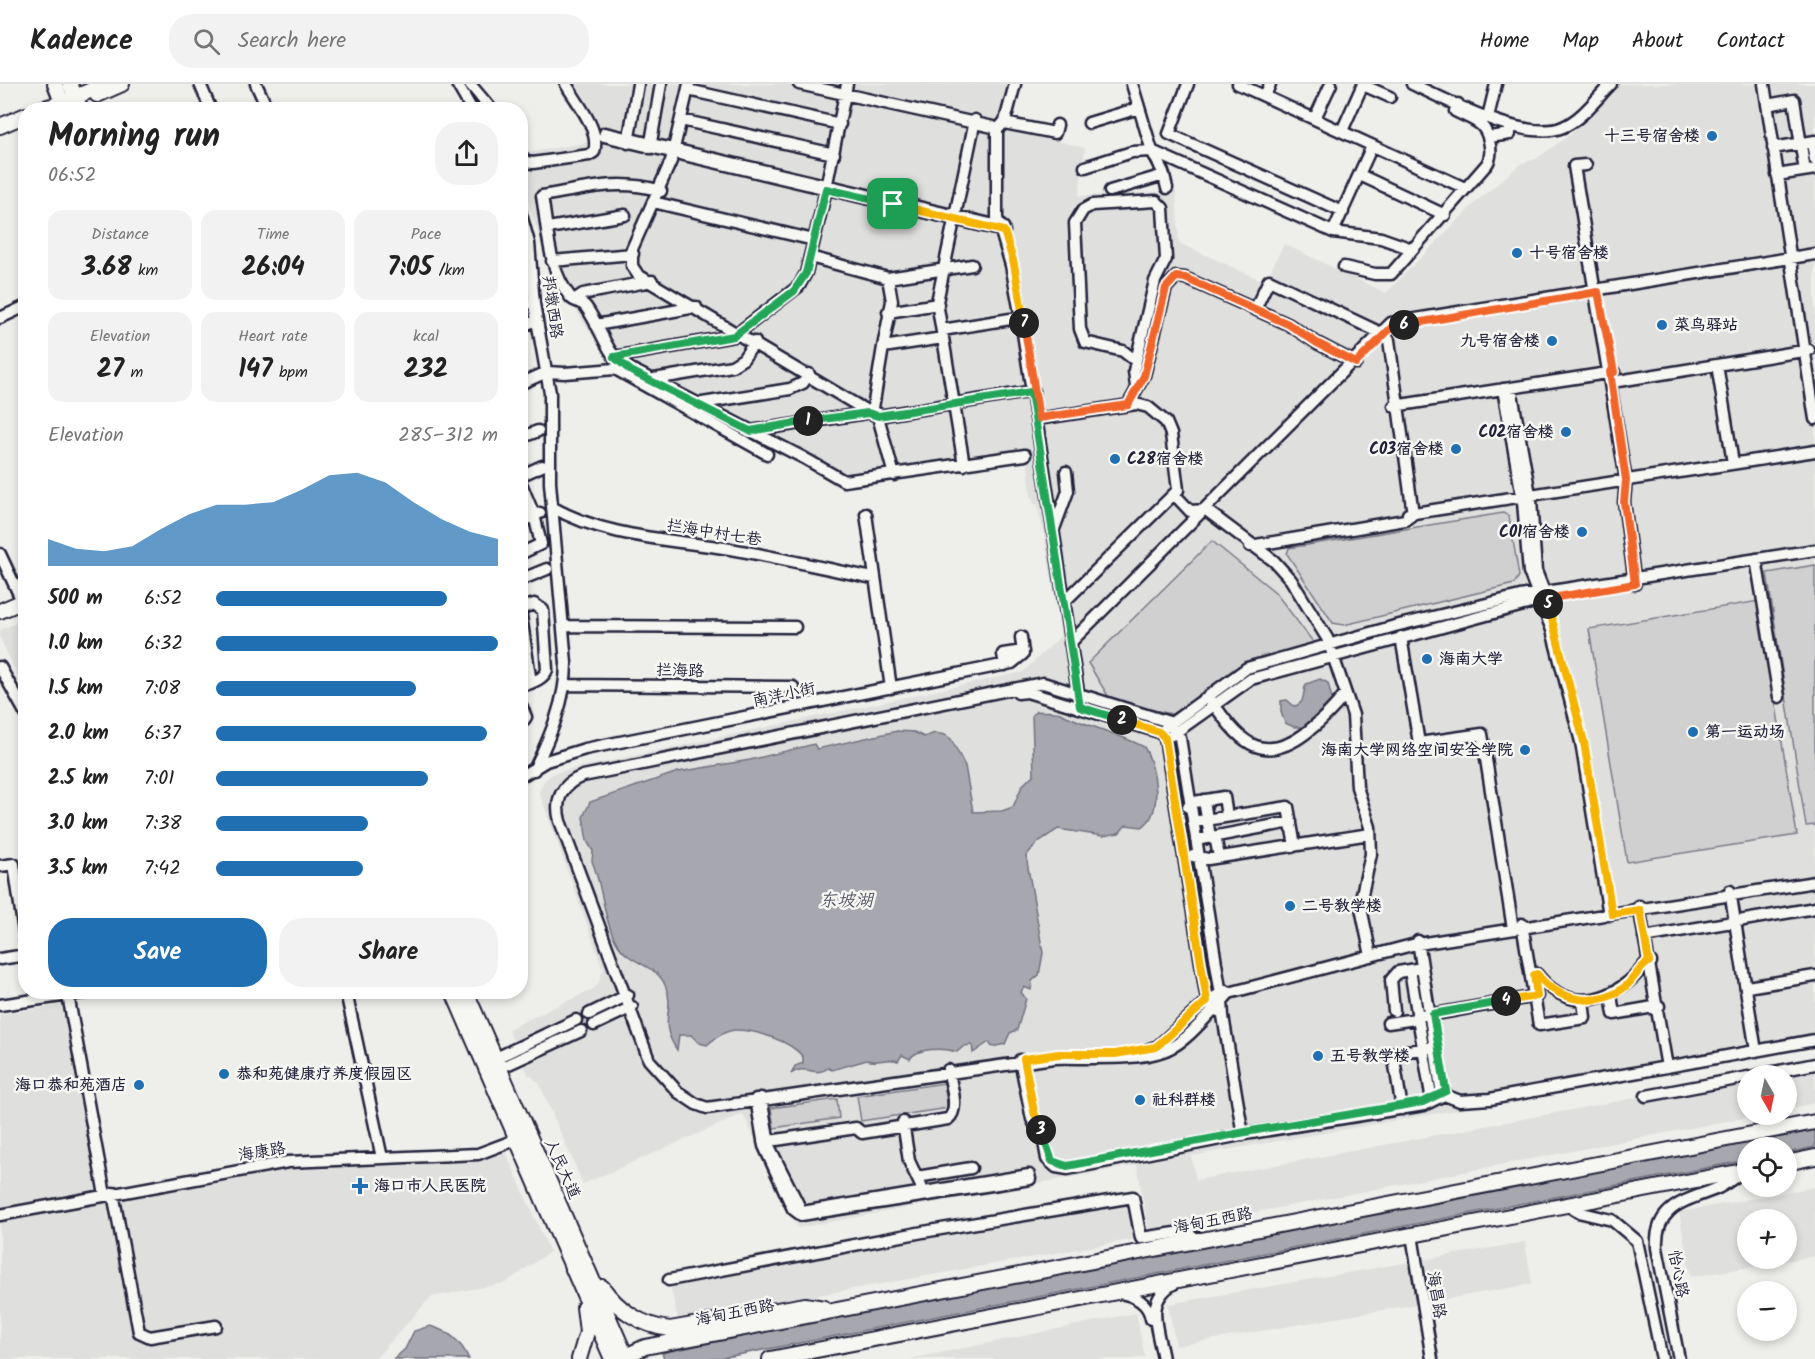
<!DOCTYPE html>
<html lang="en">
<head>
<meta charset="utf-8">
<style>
  :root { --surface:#fff; --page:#f2f2f2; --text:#222; --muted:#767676; --line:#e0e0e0; --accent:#1f6fb2 }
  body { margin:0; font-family:Kalam,"LXGW WenKai TC",sans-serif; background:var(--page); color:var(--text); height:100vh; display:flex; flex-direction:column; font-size:22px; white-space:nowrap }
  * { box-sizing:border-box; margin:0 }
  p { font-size:20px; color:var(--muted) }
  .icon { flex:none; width:33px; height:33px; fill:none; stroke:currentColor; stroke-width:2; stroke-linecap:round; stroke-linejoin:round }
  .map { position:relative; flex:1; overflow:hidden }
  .side { position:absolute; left:18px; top:18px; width:510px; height:897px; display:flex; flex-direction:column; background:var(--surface); border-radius:24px; box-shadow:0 3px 9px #0003 }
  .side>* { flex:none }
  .needle { width:39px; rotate:171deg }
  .buttons { position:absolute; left:1737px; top:981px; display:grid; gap:12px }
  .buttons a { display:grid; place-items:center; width:60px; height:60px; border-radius:50%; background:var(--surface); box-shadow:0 3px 9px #0003; font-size:30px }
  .pin { position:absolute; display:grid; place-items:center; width:51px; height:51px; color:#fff; margin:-26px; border-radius:12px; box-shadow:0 3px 9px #0006 }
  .km { position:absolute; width:30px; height:30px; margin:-15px; border-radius:50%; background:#222; color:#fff; font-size:16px; line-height:30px; text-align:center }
  .round { display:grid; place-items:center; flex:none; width:63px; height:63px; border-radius:24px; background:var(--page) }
  .overview { display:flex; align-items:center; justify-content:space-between; height:102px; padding:0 30px }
  h1 { font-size:33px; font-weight:800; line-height:45px }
  .metrics { display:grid; grid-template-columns:repeat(3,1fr); gap:9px; height:102px; padding:6px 30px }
  .metrics div { display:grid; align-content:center; border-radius:15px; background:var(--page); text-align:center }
  .metrics b { font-size:26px; font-weight:800 }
  .metrics small { font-size:16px; font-weight:400 }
  .metrics p { font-size:16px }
  .chart { height:168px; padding:12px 30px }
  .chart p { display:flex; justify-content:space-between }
  .chart svg { width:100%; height:108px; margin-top:6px; fill:var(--accent); opacity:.7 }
  .button { display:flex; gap:12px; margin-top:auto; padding:12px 30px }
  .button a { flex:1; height:69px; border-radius:24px; background:var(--accent); color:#fff; font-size:24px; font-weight:800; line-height:69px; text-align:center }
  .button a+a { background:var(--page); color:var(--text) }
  ul { padding:0 30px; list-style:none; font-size:20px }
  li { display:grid; grid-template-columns:96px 72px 1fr; align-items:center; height:45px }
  li i { height:15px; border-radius:8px; background:var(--accent) }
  header { display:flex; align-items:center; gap:36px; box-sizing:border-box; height:84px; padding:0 30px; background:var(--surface); border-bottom:2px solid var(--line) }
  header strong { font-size:28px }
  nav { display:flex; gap:33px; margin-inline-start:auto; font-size:21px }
  .search { width:420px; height:54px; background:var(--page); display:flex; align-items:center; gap:15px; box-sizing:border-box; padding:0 21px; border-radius:24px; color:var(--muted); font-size:22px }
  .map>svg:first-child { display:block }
  .built { fill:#dfdfde; fill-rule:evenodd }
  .green { fill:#d0d0d1; stroke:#797986; stroke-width:1.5 }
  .water { fill:#a7a7af; stroke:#727281; stroke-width:1.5 }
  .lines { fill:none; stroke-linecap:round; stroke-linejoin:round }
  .minor-tunnel { stroke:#c5c5c8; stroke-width:10; stroke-dasharray:10 5; stroke-linecap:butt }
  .minor-casing { stroke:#22223b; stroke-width:15 }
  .major-casing { stroke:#22223b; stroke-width:18 }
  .minor { stroke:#f6f6f2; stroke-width:10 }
  .major { stroke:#f6f6f2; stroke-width:14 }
  .split-1-casing { stroke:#fff; stroke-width:12 }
  .split-2-casing { stroke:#fff; stroke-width:12 }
  .split-3-casing { stroke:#fff; stroke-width:12 }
  .split-4-casing { stroke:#fff; stroke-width:12 }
  .split-5-casing { stroke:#fff; stroke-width:12 }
  .split-6-casing { stroke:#fff; stroke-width:12 }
  .split-7-casing { stroke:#fff; stroke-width:12 }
  .split-8-casing { stroke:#fff; stroke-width:12 }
  .split-1 { stroke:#22a559; stroke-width:8 }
  .split-2 { stroke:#22a559; stroke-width:8 }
  .split-3 { stroke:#f5b400; stroke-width:8 }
  .split-4 { stroke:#22a559; stroke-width:8 }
  .split-5 { stroke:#f5b400; stroke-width:8 }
  .split-6 { stroke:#f0652b; stroke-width:8 }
  .split-7 { stroke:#f0652b; stroke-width:8 }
  .split-8 { stroke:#f5b400; stroke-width:8 }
  .poi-dot { fill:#1f6fb2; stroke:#f6f6f2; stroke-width:2 }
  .labels { text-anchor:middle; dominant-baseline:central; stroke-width:5; stroke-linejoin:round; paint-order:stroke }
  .poi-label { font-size:16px; font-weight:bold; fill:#22223b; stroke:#f6f6f2; text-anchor:start }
  .street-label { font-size:16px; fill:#22223b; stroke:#f6f6f2 }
  .water-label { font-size:18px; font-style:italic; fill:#575769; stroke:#f6f6f2 }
</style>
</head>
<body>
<header>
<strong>Kadence</strong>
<div class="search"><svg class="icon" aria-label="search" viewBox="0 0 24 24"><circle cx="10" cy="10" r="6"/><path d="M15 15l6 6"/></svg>Search here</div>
<nav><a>Home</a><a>Map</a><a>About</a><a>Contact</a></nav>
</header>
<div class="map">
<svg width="1815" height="1275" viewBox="0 0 1815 1275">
  <rect width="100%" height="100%" fill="#eeeeeb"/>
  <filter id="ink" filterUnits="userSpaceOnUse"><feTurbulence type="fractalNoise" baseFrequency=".0167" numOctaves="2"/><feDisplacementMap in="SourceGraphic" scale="12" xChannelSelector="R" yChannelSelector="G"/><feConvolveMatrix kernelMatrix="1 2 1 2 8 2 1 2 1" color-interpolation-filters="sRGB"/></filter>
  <g filter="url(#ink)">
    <path class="built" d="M567,0H1021L1012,45L1085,64L1079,112L1176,107L1179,159L1265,198L1284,160L1386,209L1477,117L1522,79L1536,75L1572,49L1620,0H1815V959L1469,1024L1191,1072L1196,1096L1747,993L1748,1030L1758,1031L1149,1149L1137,1081L798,1144L743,1030L583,1100L539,999L528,990L508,945L593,905L598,900L603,885L539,708L544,697L554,689L1023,588L1061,552L1044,450L1037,420H1034L1031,412L1027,373L853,400L757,359L615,280L605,271L562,205L542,161L521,95V70L590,58L588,45Z
      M25,535V595L20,596L0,554V546Z
      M64,921L103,1118L294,1085L485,1075L506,1069L550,1168L505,1199L431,1213L375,1275H0V930Z
      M1815,980V1019L1787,1025L1786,992H1754Z
      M1815,1103V1172L1691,1193L1679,1128ZM1748,1136H1786V1174H1748Z
      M1133,1113L1141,1154L678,1236L669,1196Z
      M1525,1158L1532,1200L1176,1262L1168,1220Z
      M1136,1229L1145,1273L1133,1275H910Z"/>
    <path class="green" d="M1503,429L1509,432L1519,492L1514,500L1344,541L1333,539L1287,470L1289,464Z
      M1212,457L1275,508L1314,559L1241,583L1172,630L1139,623L1108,612L1088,579Z
      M1815,481V741L1806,742L1767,489Z
      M1759,517L1797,751L1627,778L1589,545Z
      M944,999L948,1024L861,1037L857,1012Z
      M837,1015L839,1034L774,1044L771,1024Z"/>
    <path class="water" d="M1320,595L1328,599L1332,615C1327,627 1315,635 1304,643H1294L1285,639L1281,628V617L1287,616L1294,622C1306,620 1302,609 1306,600Z
      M1036,627C1042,628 1055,627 1060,629C1086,642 1118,649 1144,663C1156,683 1164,729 1142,743L1126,741L1119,749L1103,752L1058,745L1038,758L1026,772L1043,869L1039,891L1032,897L1031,906L1024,903L1021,908L1026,915L1017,946L1010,949L1005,960L992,963L989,958L973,969L972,961L964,962L957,968C945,964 917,963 910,975L902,971L898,977C886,973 878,980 867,976L832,986L828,984C816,994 804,979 791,990L795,982L803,979V973C791,957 756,946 736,946C725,946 715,954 707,961L699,959L691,951H679L677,966C656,935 677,928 665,901C656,880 631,881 618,861C603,837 603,803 592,777L593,767L587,757L583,733L590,718L678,688L750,676L814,660L817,665L897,647L914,648L924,653L935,649L945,651L951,655L965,682L973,728L1002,727L1013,723L1022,702L1034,690L1032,632Z
      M1815,1046V1063L1787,1069L1786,1064H1748L1747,1076L716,1275H664L662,1269L787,1243Z
      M430,1242C450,1248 460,1256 469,1275H394L405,1265L414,1247Z"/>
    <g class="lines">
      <path class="minor-tunnel" d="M578,941L591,935"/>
      <g class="minor-casing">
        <path id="minor" d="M200,0L211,26
          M256,0L268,26
          M457,0L472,26
          M470,0L492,26
          M689,0L671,77L632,165V182L638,191L872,330L878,332L1034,307
          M799,0L993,43L997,46V134L1011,181L1019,223L1079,614
          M1132,0L1152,67L1163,88L1167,104
          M1188,0L1169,50L1343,128
          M1238,0L1465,104
          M1412,0C1449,17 1525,59 1563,43C1582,35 1597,14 1611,0
          M1764,0L1815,335
          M1363,1L1390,13
          M688,6L840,40
          M1265,12L1270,0
          M1767,21L1794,16L1804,81
          M1488,33L1496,0
          M1315,34L1331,0
          M681,36L834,70
          M1004,39L1055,49L1057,41
          M1089,39L1139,24
          M999,44L1005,37L1015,0
          M1342,47L1363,0
          M1489,53L1510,50V42
          M1812,58L1815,76
          M628,59L638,0
          M650,64L661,0
          M1773,64L1815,57
          M520,71L526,78L533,79L589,71L594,68C601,46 576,18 566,0
          M1586,81L1574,82L1626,396L1624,418L1635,500
          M1085,83L1132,68L1152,67L1333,148L1381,154L1412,165
          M1360,91L1445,131
          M1777,91L1815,85
          M661,107C619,94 584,105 542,112C548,146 548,186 571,214C576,219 582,217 586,223C599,241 604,262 619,279L804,374L844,397L1025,371
          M1110,107L1164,91
          M653,118L814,156
          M520,127L529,159L534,220L550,309V399L566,579C566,616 550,653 534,686
          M1003,143L605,49L604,52L1004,147
          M548,144L625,131
          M1333,148L1372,62
          M810,173L888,194L892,217L883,263
          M552,177L633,170
          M1344,183L1375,190H1391L1487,80C1491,74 1491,69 1490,62C1487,38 1475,37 1455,27L1458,20
          M888,194L972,181
          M574,216L583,210L652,197
          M520,222L534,217
          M888,228L938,220
          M0,234L26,222
          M596,241L696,223
          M520,243L537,236
          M942,246L1023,233
          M614,273L734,252L799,202L806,189L823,119L847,0
          M1136,277L1123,267L1085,258L1080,245L1075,139L1083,126L1092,121L1156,117L1163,124L1166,175L1155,197L1136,277L1134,287L1136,302
          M1717,281L1733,379
          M648,296L732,282L743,275L755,258
          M1612,298L1809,266
          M520,300L547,288L565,289L615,285L767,370
          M1511,304L1531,416L1536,487L1543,505
          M1503,305L1523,418L1529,488L1552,546L1581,658L1609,831
          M696,320L790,305L803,299L809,290
          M1128,321L1144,292L1166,204L1176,193L1185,194L1288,240L1317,259L1356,279
          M1394,322L1614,288
          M877,329L894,391
          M872,330L883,263L943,254
          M1037,335L1136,320L1148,323L1166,338L1171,350L1178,406L1064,518
          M750,347L867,329
          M520,354L538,347
          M964,381L937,218L975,36
          M520,392L542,382
          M520,397L534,431L541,460L520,470
          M1174,410L1190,427L1196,428
          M552,423C606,454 670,455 730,465C778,473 826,485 874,494
          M1190,427L1206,426L1274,477L1291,496L1327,554L1353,631L1357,703L1370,743L1371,770L1360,819L1371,872
          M866,430L891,604
          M1408,430L1815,367
          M520,438L540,429
          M1054,445L1068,407L1066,388
          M1250,462L1405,436L1413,430L1389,256L1381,249L1269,196L1255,225
          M0,470L22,517
          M1756,475L1779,613
          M520,496L547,485
          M564,542L795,543
          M1401,553L1419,659L1482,650L1513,845
          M1070,559L1391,239L1815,170
          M1005,581L1003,570L1023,567
          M0,583L26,630
          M566,601L793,603
          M520,603C530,599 543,596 547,586L543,526L534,520L520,525L531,599
          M1018,609L1027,608L1159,648L1165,654L1207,917L1218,927
          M1211,616C1237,654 1260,684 1306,649C1321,637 1334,625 1345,610
          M520,619L526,633L520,641
          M1166,643L1247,584L1395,542L1520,512L1815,466
          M1172,651L1251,595L1542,516
          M520,693L546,677L585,665L1012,579L1023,570L1021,553
          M1204,716L1210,753L1216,757L1219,773
          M1188,723L1194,718L1224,713L1227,732
          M1193,738L1288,723L1295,762
          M1196,756L1291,738
          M1193,772L1208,775L1370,750
          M0,782L14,780L26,862
          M1730,807L1756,967
          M1639,822L1667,983
          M1522,840L1539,941L1585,934L1583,916
          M1644,853L1815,824
          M1418,857L1442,1010L1460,1017L1490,1015L1815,956
          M0,875L26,871
          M1410,886L1432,1017
          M1531,891L1537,890C1570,933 1618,917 1646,879L1651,878
          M1747,903L1815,892
          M346,908L382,1074
          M68,911L105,1111
          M1611,911L1614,930L1659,922
          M0,921L89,908
          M1394,927L1391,896L1398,888L1416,885
          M589,930L628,911
          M1388,939L1415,935L1417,930L1430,931L1537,912
          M594,941L632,923
          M1149,965L1158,962L1207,917L1226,907
          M496,974L576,936
          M1020,976L1032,1035L1044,1058L1047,1075L1056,1083L1068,1085L1251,1049L1424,1021L1446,1010
          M500,984L581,947
          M1754,992L1815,980
          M1646,1012L1748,993
          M756,1015L764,1062L793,1125L801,1131L1030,1095L1029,1091L802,1128L770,1064L761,1014
          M1402,1025L1393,969L1429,964
          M903,1038L909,1077L921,1102L923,1112
          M1243,1051L1223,932L1222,917L1180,654L1169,638L1043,599L583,692C562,700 554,715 560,737L649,976L678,1008L696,1020L707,1024L1054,974C1083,973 1145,978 1170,964C1189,955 1206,932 1222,917L1229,909L1412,861L1815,798
          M763,1058L856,1044L862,1049L948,1035C960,1026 951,1000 948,986
          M917,1093L971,1084
          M113,1109L139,1248L150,1253L216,1242
          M1567,1121L1578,1128L1612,1136L1637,1157L1662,1275
          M0,1131L288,1078L478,1070L523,1053
          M1412,1151L1432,1275
          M669,1196L923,1148L1133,1113L1141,1154L1189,1147L1191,1154H1202
          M1120,1209C1134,1211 1149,1219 1151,1235
          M1163,1275C1158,1245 1143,1216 1175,1199
          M1679,1275L1657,1164C1654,1121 1687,1117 1718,1104C1726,1100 1734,1094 1742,1088"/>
      </g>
      <g class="major-casing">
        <path id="major" d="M55,0L65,26
          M70,0L81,26
          M97,11L122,0
          M38,26L62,19L105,0
          M0,42L26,31
          M0,527L26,516
          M453,908L612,1275
          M466,908L627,1275
          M1786,1079L1815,1073
          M602,1203C618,1226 642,1242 670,1245L805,1221L824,1224
          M579,1275L587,1248L584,1223
          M619,1275L645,1263L1815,1038
          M770,1275L1748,1086"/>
      </g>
      <use href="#minor" class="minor"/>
      <use href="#major" class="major"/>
    </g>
  </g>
  <g class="lines" filter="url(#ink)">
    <g class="split-1-casing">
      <path id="split-1" d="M808,337L750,347L631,287L614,273L734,252L794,207L806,189L826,105L893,120"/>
    </g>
    <g class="split-2-casing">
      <path id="split-2" d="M808,337L868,329L878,332L1031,308L1080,623L1122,636"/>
    </g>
    <g class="split-3-casing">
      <path id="split-3" d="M1041,1046L1034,1028L1024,975L1059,970H1115L1156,963L1207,917L1165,654L1159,648L1122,636"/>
    </g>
    <g class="split-4-casing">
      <path id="split-4" d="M1041,1046L1052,1077L1067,1082L1251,1047L1423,1018L1446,1007L1433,930L1506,917"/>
    </g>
    <g class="split-5-casing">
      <path id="split-5" d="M1506,917L1537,912L1534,891L1537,890C1558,918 1599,925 1626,902C1634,895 1640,882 1649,878L1640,826L1612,830L1584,658L1548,520"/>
    </g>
    <g class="split-6-casing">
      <path id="split-6" d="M1404,241L1598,208L1614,288H1610L1626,396L1624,418L1635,500L1546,515L1548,520"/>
    </g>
    <g class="split-7-casing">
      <path id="split-7" d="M1024,239L1039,334L1128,321L1144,292L1166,204L1176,193L1185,194L1288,240L1317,259L1356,279L1392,243L1404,241"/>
    </g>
    <g class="split-8-casing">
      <path id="split-8" d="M893,120L1004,147L1014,180L1024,239"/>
    </g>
    <use href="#split-1" class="split-1"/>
    <use href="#split-2" class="split-2"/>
    <use href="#split-3" class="split-3"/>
    <use href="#split-4" class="split-4"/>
    <use href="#split-5" class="split-5"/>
    <use href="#split-6" class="split-6"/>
    <use href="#split-7" class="split-7"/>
    <use href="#split-8" class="split-8"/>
  </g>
  <g class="poi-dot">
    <circle cx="1712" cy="52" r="6"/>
    <circle cx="1517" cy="169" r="6"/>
    <circle cx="1662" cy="241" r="6"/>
    <circle cx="1552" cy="257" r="6"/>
    <circle cx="1566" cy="348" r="6"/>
    <circle cx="1456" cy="365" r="6"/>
    <circle cx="1115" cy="375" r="6"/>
    <circle cx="1582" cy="448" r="6"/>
    <circle cx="1427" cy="575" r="6"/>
    <circle cx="1693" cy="648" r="6"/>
    <circle cx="1525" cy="666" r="6"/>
    <circle cx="1290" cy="822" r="6"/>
    <circle cx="1318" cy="972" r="6"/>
    <circle cx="224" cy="990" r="6"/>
    <circle cx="139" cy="1001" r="6"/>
    <circle cx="1140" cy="1016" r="6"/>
    <path d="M357 1093h6v6h6v6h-6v6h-6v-6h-6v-6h6z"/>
  </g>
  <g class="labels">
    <g class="poi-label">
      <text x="1700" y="52" text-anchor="end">十三号宿舍楼</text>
      <text x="1529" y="169">十号宿舍楼</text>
      <text x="1674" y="241">菜鸟驿站</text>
      <text x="1540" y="257" text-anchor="end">九号宿舍楼</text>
      <text x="1554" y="348" text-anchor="end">C02宿舍楼</text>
      <text x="1444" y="365" text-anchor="end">C03宿舍楼</text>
      <text x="1127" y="375">C28宿舍楼</text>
      <text x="1570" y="448" text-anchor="end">C01宿舍楼</text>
      <text x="1439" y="575">海南大学</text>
      <text x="1705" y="648">第一运动场</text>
      <text x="1513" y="666" text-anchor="end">海南大学网络空间安全学院</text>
      <text x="1302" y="822">二号教学楼</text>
      <text x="1330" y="972">五号教学楼</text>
      <text x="236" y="990">恭和苑健康疗养度假园区</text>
      <text x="127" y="1001" text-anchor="end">海口恭和苑酒店</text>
      <text x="1152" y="1016">社科群楼</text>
      <text x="374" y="1102">海口市人民医院</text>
    </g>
    <g class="street-label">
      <text transform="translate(552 223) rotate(82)">邦墩西路</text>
      <text transform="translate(714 449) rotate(9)">拦海中村七巷</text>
      <text transform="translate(680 587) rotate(1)">拦海路</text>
      <text transform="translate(784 611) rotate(-12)">南洋小街</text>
      <text transform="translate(262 1068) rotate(-9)">海康路</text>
      <text transform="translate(562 1085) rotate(66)">人民大道</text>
      <text transform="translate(1213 1137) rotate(-11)">海甸五西路</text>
      <text transform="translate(1678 1190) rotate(79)">怡心路</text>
      <text transform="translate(1436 1211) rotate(81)">海昌路</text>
      <text transform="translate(735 1229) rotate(-11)">海甸五西路</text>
    </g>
    <g class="water-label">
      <text x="846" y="817">东坡湖</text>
    </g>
  </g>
</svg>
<div class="buttons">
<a><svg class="needle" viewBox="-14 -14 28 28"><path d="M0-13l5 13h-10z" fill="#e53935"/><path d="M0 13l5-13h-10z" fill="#767676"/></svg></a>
<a><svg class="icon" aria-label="locate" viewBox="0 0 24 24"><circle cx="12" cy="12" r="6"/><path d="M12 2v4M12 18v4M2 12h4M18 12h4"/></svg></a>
<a>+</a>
<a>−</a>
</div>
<div class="pin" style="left:893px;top:120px;background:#1e9e55"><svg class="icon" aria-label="arrive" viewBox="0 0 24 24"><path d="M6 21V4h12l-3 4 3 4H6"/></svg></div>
<b class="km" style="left:808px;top:337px">1</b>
<b class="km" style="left:1122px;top:636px">2</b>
<b class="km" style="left:1041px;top:1046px">3</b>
<b class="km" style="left:1506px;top:917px">4</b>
<b class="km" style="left:1548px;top:520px">5</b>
<b class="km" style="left:1404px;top:241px">6</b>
<b class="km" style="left:1024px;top:239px">7</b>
<section class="side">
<div class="overview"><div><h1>Morning run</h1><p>06:52</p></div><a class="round"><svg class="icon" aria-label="share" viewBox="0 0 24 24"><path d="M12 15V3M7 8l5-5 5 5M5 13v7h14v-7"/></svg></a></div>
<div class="metrics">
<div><p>Distance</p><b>3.68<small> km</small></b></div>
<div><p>Time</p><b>26:04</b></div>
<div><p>Pace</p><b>7:05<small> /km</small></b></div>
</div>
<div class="metrics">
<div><p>Elevation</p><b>27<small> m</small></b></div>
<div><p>Heart rate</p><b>147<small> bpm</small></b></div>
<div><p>kcal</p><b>232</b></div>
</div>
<div class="chart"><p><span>Elevation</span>285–312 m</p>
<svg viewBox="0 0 160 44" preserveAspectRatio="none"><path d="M0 44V33L10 37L20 38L30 36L40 29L50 23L60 19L70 19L80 18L90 13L100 7L110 6L120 10L130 18L140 25L150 30L160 33V44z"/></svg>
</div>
<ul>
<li><b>500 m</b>6:52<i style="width:82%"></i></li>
<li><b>1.0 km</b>6:32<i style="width:100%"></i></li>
<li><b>1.5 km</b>7:08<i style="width:71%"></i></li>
<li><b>2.0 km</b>6:37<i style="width:96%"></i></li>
<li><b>2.5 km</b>7:01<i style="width:75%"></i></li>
<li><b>3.0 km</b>7:38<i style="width:54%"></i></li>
<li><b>3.5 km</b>7:42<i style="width:52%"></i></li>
</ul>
<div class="button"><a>Save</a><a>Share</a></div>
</section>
</div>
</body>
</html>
